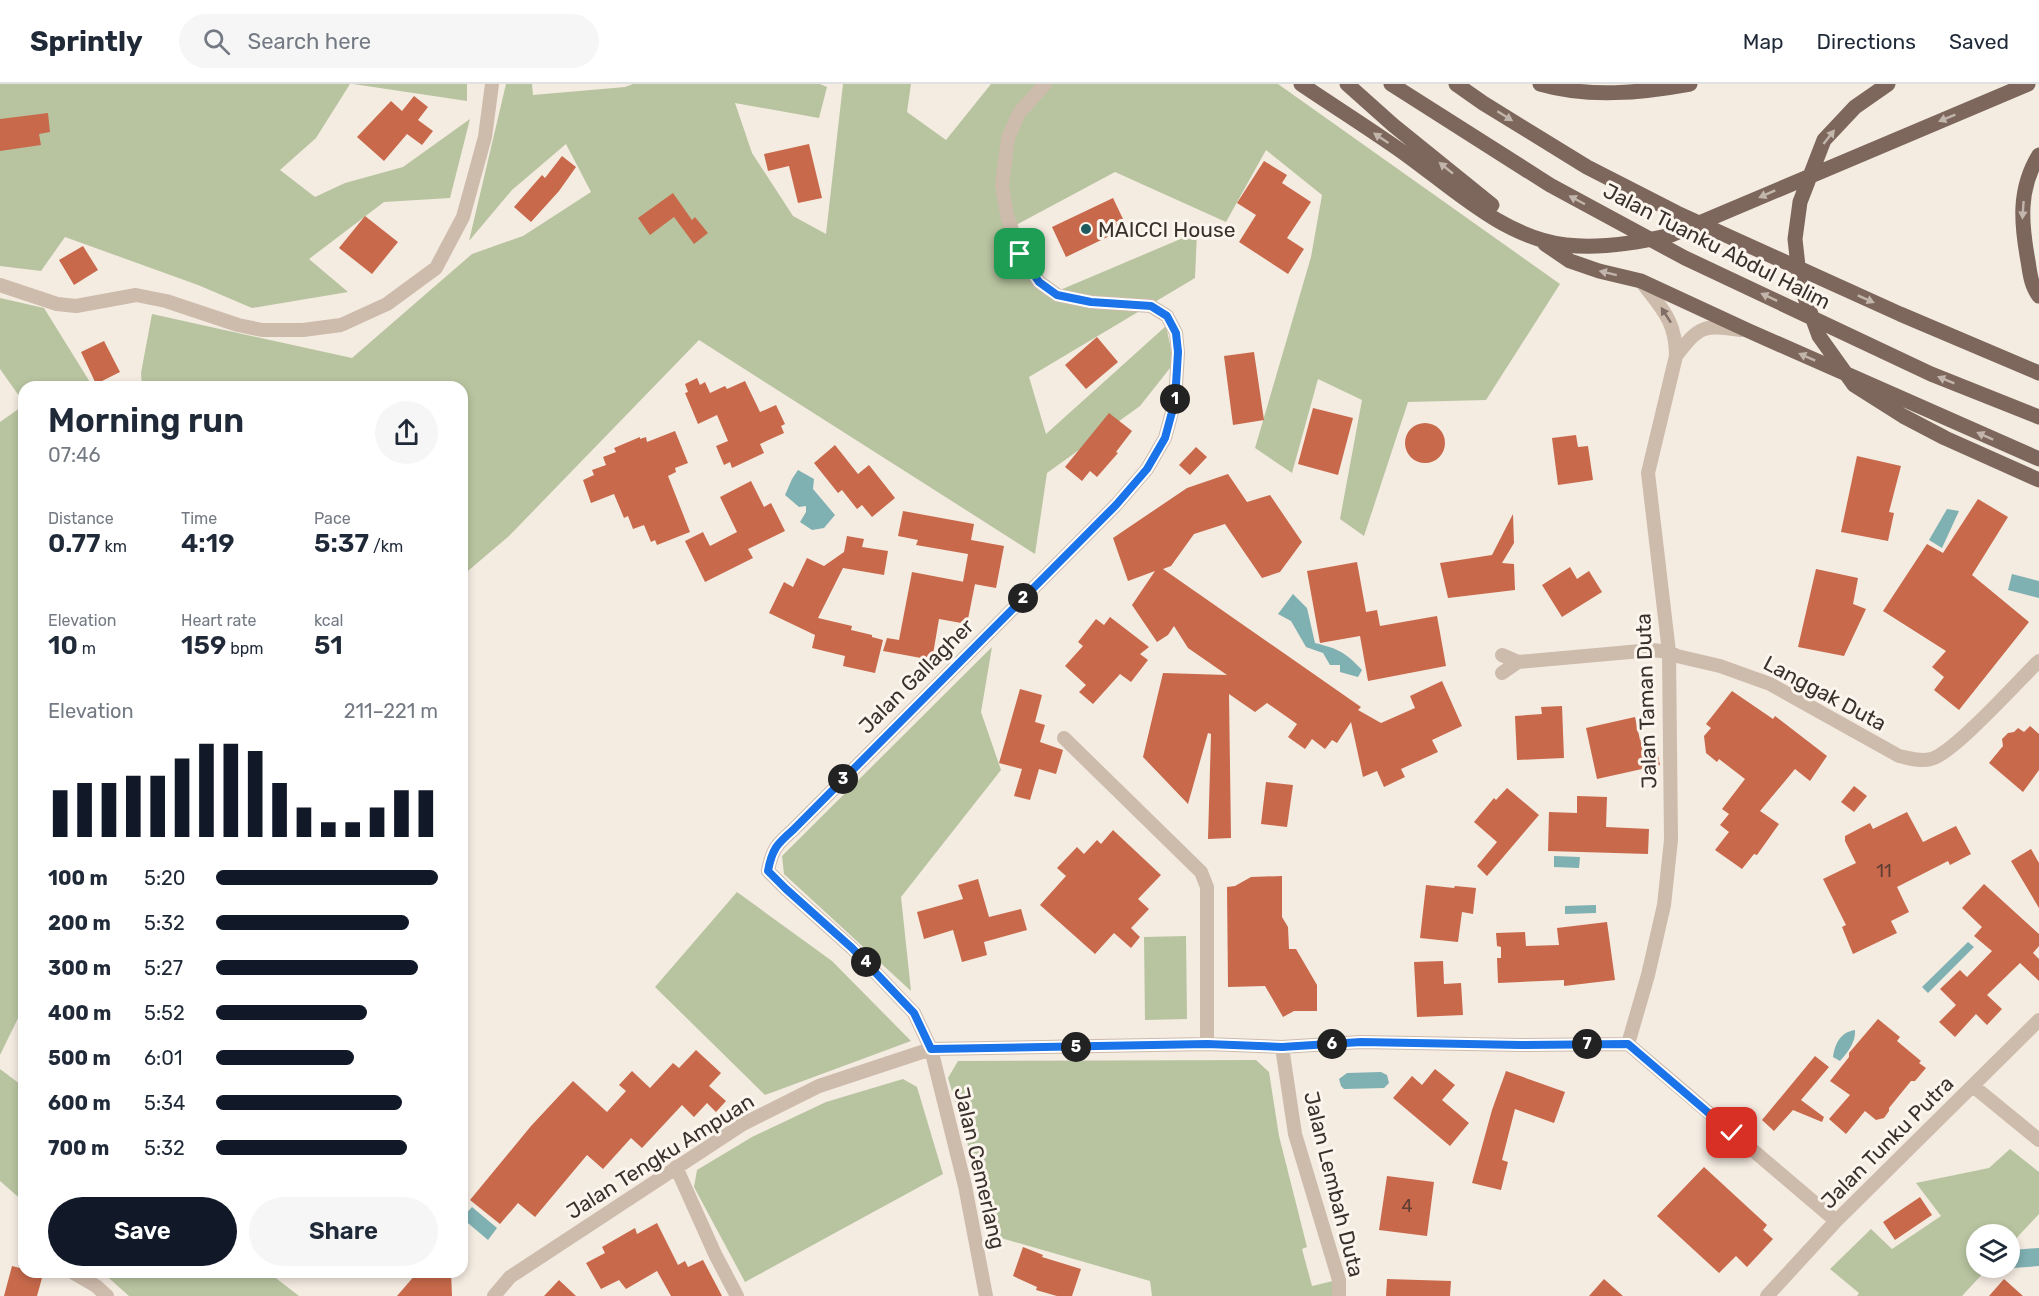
<!DOCTYPE html>
<html lang="en">
<head>
<meta charset="utf-8">
<style>
  :root { --surface:#fff; --page:#f6f6f7; --text:#1f2937; --muted:#747a83; --line:#e0e1e3; --accent:#111827 }
  body { margin:0; font-family:Rubik,sans-serif; background:var(--page); color:var(--text); height:100vh; display:flex; flex-direction:column; font-size:22px; white-space:nowrap }
  * { box-sizing:border-box; margin:0 }
  p { font-size:20px; color:var(--muted) }
  .icon { flex:none; width:33px; height:33px; fill:none; stroke:currentColor; stroke-width:2; stroke-linecap:round; stroke-linejoin:round }
  .map { position:relative; flex:1; overflow:hidden }
  .panel { position:absolute; left:18px; top:297px; width:450px; height:897px; display:flex; flex-direction:column; background:var(--surface); border-radius:18px; box-shadow:0 3px 9px #0003 }
  .panel>* { flex:none }
  .controls { position:absolute; left:1966px; top:1140px; display:grid; gap:12px }
  .controls a { display:grid; place-items:center; width:54px; height:54px; border-radius:50%; background:var(--surface); box-shadow:0 3px 9px #0003; font-size:30px }
  .pin { position:absolute; display:grid; place-items:center; width:51px; height:51px; color:#fff; margin:-26px; border-radius:12px; box-shadow:0 3px 9px #0006 }
  .km { position:absolute; width:30px; height:30px; margin:-15px; border-radius:50%; background:#222; color:#fff; font-size:16px; line-height:30px; text-align:center }
  .round { display:grid; place-items:center; flex:none; width:63px; height:63px; border-radius:32px; background:var(--page) }
  .headline { display:flex; align-items:center; justify-content:space-between; height:102px; padding:0 30px }
  h1 { font-size:33px; font-weight:600; line-height:45px }
  .stats { display:grid; grid-template-columns:repeat(3,1fr); gap:9px; height:102px; padding:6px 30px }
  .stats div { display:grid; align-content:center }
  .stats b { font-size:26px; font-weight:600 }
  .stats small { font-size:16px; font-weight:400 }
  .stats p { font-size:16px }
  .chart { height:168px; padding:12px 30px }
  .chart p { display:flex; justify-content:space-between }
  .chart svg { width:100%; height:108px; margin-top:6px; stroke:var(--accent); stroke-width:6 }
  .cta { display:flex; gap:12px; margin-top:auto; padding:12px 30px }
  .cta a { flex:1; height:69px; border-radius:36px; background:var(--accent); color:#fff; font-size:24px; font-weight:600; line-height:69px; text-align:center }
  .cta a+a { background:var(--page); color:var(--text) }
  ul { padding:0 30px; list-style:none; font-size:20px }
  li { display:grid; grid-template-columns:96px 72px 1fr; align-items:center; height:45px }
  li i { height:15px; border-radius:8px; background:var(--accent) }
  header { display:flex; align-items:center; gap:36px; box-sizing:border-box; height:84px; padding:0 30px; background:var(--surface); border-bottom:2px solid var(--line) }
  header strong { font-size:28px }
  nav { display:flex; gap:33px; margin-inline-start:auto; font-size:21px }
  .search { width:420px; height:54px; background:var(--page); display:flex; align-items:center; gap:15px; box-sizing:border-box; padding:0 21px; border-radius:33px; color:var(--muted); font-size:22px }
  .map>svg:first-child { display:block }
  .green { fill:#b8c4a0 }
  .water { fill:#7fb0b2 }
  .building { fill:#c8694b }
  .lines { fill:none; stroke-linecap:round; stroke-linejoin:round }
  .street { stroke:#cdbbac; stroke-width:14 }
  .primary { stroke:#7d675c; stroke-width:15 }
  .oneway { fill:#c2b5ac }
  .oneway2 { fill:#7d6f65 }
  .route-casing { stroke:#fff; stroke-width:12 }
  .route { stroke:#1a73e8; stroke-width:8 }
  .poi-dot { fill:#1f5a5e; stroke:#fbf5ee; stroke-width:2 }
  .labels { text-anchor:middle; dominant-baseline:central; stroke-width:6; stroke-linejoin:round; paint-order:stroke }
  .number-label { font-size:18px; fill:#5e3e33 }
  .poi-label { font-size:21px; fill:#3b302b; stroke:#fbf5ee; text-anchor:start }
  .street-label { font-size:21px; fill:#3b302b; stroke:#fbf5ee }
</style>
</head>
<body>
<header>
<strong>Sprintly</strong>
<div class="search"><svg class="icon" aria-label="search" viewBox="0 0 24 24"><circle cx="10" cy="10" r="6"/><path d="M15 15l6 6"/></svg>Search here</div>
<nav><a>Map</a><a>Directions</a><a>Saved</a></nav>
</header>
<div class="map">
<svg width="2039" height="1212" viewBox="0 0 2039 1212">
  <rect width="100%" height="100%" fill="#f4ebe1"/>
  <path class="green" d="M0,0H350L316,54L280,86L315,113L345,99L403,83L470,35L450,114L384,118L309,175L348,208L252,224L198,201L65,153L41,187L0,182Z
    M353,0H467V17Z
    M506,0H532L533,11L625,3L633,0H820L827,3L819,34L735,19L752,69L793,132L826,150L843,0H911L907,28L946,56L991,0H1278L1560,200L1486,316L1408,318L1364,452L1340,435L1362,316L1318,295L1292,389L1255,364L1311,173L1322,111L1266,66L1226,138L1115,88L1005,147L1020,183L1046,212L1197,148L1195,194L1029,293L1046,350L1166,242L1174,279L1140,322L1047,389L1035,470L699,256L509,452L462,492V303H142L141,289L152,230L352,274L472,170L523,152L591,108L566,60L512,106L469,157Z
    M0,214L44,224L93,303H24V319L0,285Z
    M24,321V922L0,971V338Z
    M992,563L981,628L1001,686L901,813L911,907L784,790L782,772Z
    M737,808L832,877L911,957L765,1011L655,903Z
    M1186,852L1187,935L1145,936L1144,853Z
    M1256,976L1269,988L1279,1052L1307,1163L1302,1165L1312,1202L1333,1197L1332,1212H1152L1150,1197L987,1150L974,1082L948,994L958,977Z
    M0,985L24,1003V1118L0,1097Z
    M903,995L917,1003L943,1090L745,1198L694,1103L697,1086L752,1053L826,1018Z
    M2010,1065L2039,1088V1130L2010,1161V1150H1977V1184H1988L1962,1212H1857L1859,1209L1830,1185L1871,1145L1892,1165L1941,1132L1916,1099L1989,1084Z
    M102,1188H268L299,1212H129Z"/>
  <path class="water" d="M798,386L814,395L813,405L835,431L824,444L812,446L800,438L806,428V422L799,423L785,411L792,395Z
    M1947,425L1959,427L1942,464L1929,456Z
    M2012,490L2039,497V514L2008,506Z
    M1293,510L1307,524L1315,559C1339,565 1345,568 1362,586L1358,593L1340,588V581H1330L1323,569L1306,563L1291,537L1278,530Z
    M1554,772L1580,773L1579,784L1554,783Z
    M1596,821V829L1565,830V822Z
    M1968,858L1974,863L1928,909L1922,903Z
    M1855,946C1856,958 1848,968 1840,977L1833,973C1835,959 1841,948 1855,946Z
    M1381,988L1387,991L1389,999L1384,1004L1344,1005L1341,1002L1339,995L1347,989Z
    M472,1123L497,1144L488,1156L462,1134Z
    M2039,1164V1182L2013,1184L2012,1166Z"/>
  <path class="building" d="M414,12L428,23L418,36L433,47L422,61L407,50L384,77L357,53L391,17L402,27Z
    M48,29L50,48L39,50L41,61L0,67V35Z
    M809,60L822,114L798,119L789,82L768,87L764,70Z
    M562,72L576,83L559,107L531,138L514,123L542,91L545,94Z
    M1264,77L1287,91L1282,99L1311,118L1287,154L1304,165L1288,190L1239,158L1256,131L1237,119Z
    M673,109L692,136L695,133L708,149L694,160L674,133L650,151L638,134Z
    M1113,114L1123,135L1116,138L1120,147L1066,173L1052,143Z
    M365,132L398,158L372,190L339,164Z
    M83,162L98,186L74,201L59,176Z
    M1097,253L1118,278L1086,305L1065,281Z
    M104,257L120,288L96,300L81,268Z
    M1254,268L1264,336L1233,341L1224,272Z
    M697,294L700,301L705,298L710,309L725,302L727,305L745,297L760,328L776,321L785,340L781,342L784,349L760,360L764,369L732,384L730,378L724,381L716,362L728,357L717,331L698,340L685,309L688,308L685,300Z
    M1313,324L1353,334L1338,391L1298,380Z
    M1109,329L1132,347L1116,368L1118,369L1097,393L1090,387L1082,397L1065,383Z
    M1405 359a20 20 0 1 1 40 0a20 20 0 1 1-40 0Z
    M675,347L688,379L675,384L676,388L668,392L690,448L657,461L655,456L651,458L644,441L633,445L628,432L624,434L614,410L591,419L583,396L594,391L592,386L606,381L603,373L616,368L614,364L640,353V355L646,353L647,358Z
    M1576,351L1578,363L1588,362L1593,396L1558,401L1552,354Z
    M835,361L858,390L869,381L895,414L872,433L862,421L857,425L842,406L838,409L814,379Z
    M1196,363L1207,373L1190,391L1179,381Z
    M1857,372L1901,382L1889,428L1894,429L1888,457L1841,448Z
    M1228,390L1247,418L1270,411L1302,458L1280,488L1262,494L1225,440L1194,450L1171,482L1163,485L1361,623L1358,626L1381,639L1415,624L1410,612L1442,597L1462,642L1432,656L1438,668L1401,685L1405,693L1384,703L1377,687L1363,693L1351,638L1337,659L1332,656L1325,665L1312,655L1305,665L1288,653L1297,640L1267,619L1255,628L1229,610L1231,754L1208,755L1211,650L1208,649L1188,720L1143,673L1163,589L1227,591L1188,564L1174,542L1168,551L1157,558L1132,521L1155,487L1128,497L1113,454L1187,404Z
    M751,397L764,423L771,419L785,447L748,465L753,474L705,498L685,457L703,448L710,462L737,448L720,413Z
    M1978,415L2008,433L1972,491L2029,538L1959,626L1934,606L1944,593L1932,583L1946,567L1883,527L1927,460L1943,469Z
    M903,427L974,440L971,456L1004,462L996,504L963,498L968,470L916,461L918,456L898,452Z
    M1513,430L1514,459L1502,479L1514,480L1515,506L1448,514L1440,479L1492,471Z
    M847,452L864,455L862,463L888,467L884,491L843,484L818,534L852,542L851,546L872,551V553L883,556L875,589L843,582L845,572L812,564L815,551L769,529L784,498L793,503L807,474L824,482L844,468Z
    M1357,478L1366,528L1377,526L1380,542L1437,532L1446,582L1368,597L1360,552L1320,559L1307,487Z
    M1570,483L1577,495L1589,487L1602,508L1562,533L1542,501Z
    M1816,485L1858,494L1853,520L1866,525L1844,572L1798,563Z
    M912,488L975,500L967,540L939,535L932,576L883,567L887,554L899,556Z
    M1110,533L1149,563L1140,570L1148,576L1131,598L1120,590L1093,620L1079,608L1086,601L1065,582L1083,562L1078,558L1096,535L1104,541Z
    M1020,605L1042,611L1035,638L1045,641L1040,658L1063,666L1056,690L1039,685L1030,716L1014,712L1022,685L999,679Z
    M1732,607L1773,635L1775,632L1827,672L1810,697L1795,685L1760,727L1779,740L1757,771L1754,770L1742,785L1715,766L1729,748L1720,741L1729,730L1722,725L1745,695L1719,675L1717,678L1706,669L1704,652L1711,644L1706,640Z
    M1562,622L1564,674L1517,676L1515,632L1542,630L1541,623Z
    M1635,633L1640,656L1654,652L1660,681L1597,695L1586,644Z
    M2030,642L2039,650V686L2023,708L1989,679L2003,662L2002,655L2008,649L2014,648L2018,644L2024,648Z
    M1266,698L1293,701L1287,743L1261,740Z
    M1854,702L1867,712L1854,728L1841,718Z
    M1507,704L1539,731L1487,792L1477,782L1497,758L1474,738L1494,714L1496,716Z
    M1577,712L1607,713L1606,743L1649,745L1648,770L1548,767L1549,728L1577,729Z
    M1907,728L1923,758L1956,742L1971,770L1950,781L1948,777L1897,803L1909,828L1891,837L1897,849L1853,870L1842,843L1846,841L1823,795L1856,779L1845,757V752L1870,739L1873,745Z
    M1113,746L1161,791L1138,815L1149,825L1131,844L1140,853L1131,864L1114,849L1095,870L1040,821L1066,792L1057,784L1077,763L1084,770L1097,756L1101,760Z
    M2031,765L2039,779V824L2011,777Z
    M1282,792V833L1288,843L1289,865H1296L1317,901V927H1294L1283,933L1265,902L1228,903L1227,803L1235,802L1251,793Z
    M978,795L989,833L1021,825L1027,846L984,858L987,871L962,878L953,846L924,855L917,828L963,815L958,801Z
    M1984,800L2039,850V862L2033,869L2039,875V897L2020,879L1987,911L2002,925L1987,941L1976,930L1955,953L1939,938L1956,921L1940,905L1960,886L1967,893L1992,867L1974,852L1982,843L1962,824Z
    M1426,801L1454,804L1455,802L1476,804L1473,830L1462,828L1458,858L1420,854Z
    M1607,838L1615,896L1564,902V896L1498,899L1497,874H1501V863L1497,862L1496,849L1525,848L1526,862L1559,861L1557,844Z
    M1443,877L1444,900L1461,899L1463,931L1417,933L1414,878Z
    M1878,935L1900,953L1897,957L1921,977L1919,979L1926,984L1915,997H1911L1889,1024V1027L1884,1034L1876,1036L1865,1027L1846,1050L1829,1035L1850,1011L1830,997L1849,973V969Z
    M696,966L721,989L709,1002L726,1017L716,1028L707,1019L694,1033L682,1021L642,1064L631,1054L603,1085L587,1071L535,1133L518,1119L500,1140L470,1116L531,1042L573,997L607,1028L626,1007L619,1001L632,987L650,1004L673,979L679,984Z
    M1815,972L1829,983L1801,1016L1824,1033L1822,1038L1793,1026L1774,1047L1762,1036Z
    M1435,985L1455,1001L1442,1016L1469,1039L1450,1062L1393,1014L1412,992L1422,1001Z
    M1506,987L1565,1008L1554,1039L1515,1025L1502,1076L1508,1078L1501,1106L1472,1099L1492,1026Z
    M1704,1083L1767,1141L1763,1146L1773,1155L1747,1183L1736,1172L1719,1189L1657,1132Z
    M1387,1092L1434,1098L1427,1152L1379,1146Z
    M1920,1113L1932,1131L1895,1156L1883,1138Z
    M657,1139L678,1181L685,1177L688,1183L703,1176L722,1212H671L657,1187L626,1205L619,1196L601,1205L586,1179L605,1169L602,1163L635,1144L637,1150Z
    M1023,1163L1043,1171L1042,1173L1081,1185L1072,1212H1057L1036,1206L1037,1203L1013,1192Z
    M12,1182L24,1185V1188H30V1191L42,1194L37,1212H4Z
    M451,1188L452,1212H397L416,1190Z
    M1387,1195L1451,1197L1450,1212H1386Z
    M1604,1195L1623,1212H1589Z
    M2004,1195L2023,1212H1989Z
    M559,1196L576,1212H544Z"/>
  <g class="lines">
    <path class="street" d="M0,201L57,220L76,222L136,211L166,217L238,241L262,246H303L341,241L387,220L436,184L463,133L485,53L492,0
      M1676,272C1700,241 1703,241 1741,246
      M1502,571L1518,578L1652,566L1669,568L1677,572L1720,582L1770,600L1899,672C1909,674 1920,678 1931,675C1953,670 2019,596 2039,577
      M1502,589L1518,578
      M1064,654L1201,788L1207,803V960
      M1628,960L1648,891L1664,821L1671,756L1669,568L1648,389L1676,272C1676,236 1661,224 1641,197
      M1282,963L1295,1050L1339,1196V1212
      M1973,1002L2039,1056
      M676,1083L715,1170L737,1212
      M72,1188L96,1202L107,1212
      M494,1212L510,1193L743,1040L819,1002L931,965L1207,960L1282,963L1361,958L1521,961L1628,960L1836,1137
      M986,1212L965,1102L931,965L914,929L852,864L786,805L768,787C772,765 777,760 793,746L1116,421L1147,385L1165,354L1175,317L1178,269L1176,249L1167,232L1151,222L1091,218L1057,211L1039,198L1020,170L1007,131L1002,101L1008,54L1019,29L1045,0
      M1767,1212L1836,1137L2039,936"/>
    <path class="primary" d="M1301,0C1335,23 1370,45 1404,69C1453,104 1504,154 1566,161C1601,165 1637,159 1671,151L2028,0
      M1347,0L1393,41L1492,121
      M1391,0L1550,101L1685,174L1931,290L2039,333
      M1456,0L1483,19L1587,83L1677,129L1900,230L2039,289
      M1540,0C1588,14 1641,9 1690,0
      M1888,0L1855,23L1824,56L1800,118L1795,155L1800,200L1819,252L1854,301L1903,332L1945,354L2039,396
      M2039,71C2018,105 2021,139 2028,177C2030,190 2031,201 2039,212
      M1545,160L1570,177L1599,187L1641,197L1749,247L2039,375"/>
  </g>
  <defs><path id="oneway-solid" d="M-6-.8H1V-3.2L6.5 0L1 3.2V.8H-6Z" transform="scale(1.5)"/></defs>
  <g class="oneway">
    <use href="#oneway-solid" transform="translate(1505 32) rotate(32)"/>
    <use href="#oneway-solid" transform="translate(1947 34) rotate(158)"/>
    <use href="#oneway-solid" transform="translate(1829 53) rotate(-52)"/>
    <use href="#oneway-solid" transform="translate(1381 54) rotate(-146)"/>
    <use href="#oneway-solid" transform="translate(1446 84) rotate(-141)"/>
    <use href="#oneway-solid" transform="translate(1767 110) rotate(156)"/>
    <use href="#oneway-solid" transform="translate(1577 116) rotate(-152)"/>
    <use href="#oneway-solid" transform="translate(2023 126) rotate(94)"/>
    <use href="#oneway-solid" transform="translate(1608 189) rotate(-166)"/>
    <use href="#oneway-solid" transform="translate(1769 213) rotate(-155)"/>
    <use href="#oneway-solid" transform="translate(1866 215) rotate(24)"/>
    <use href="#oneway-solid" transform="translate(1807 273) rotate(-156)"/>
    <use href="#oneway-solid" transform="translate(1946 296) rotate(-158)"/>
    <use href="#oneway-solid" transform="translate(1985 352) rotate(-156)"/>
  </g>
  <use class="oneway2" href="#oneway-solid" transform="translate(1666 231) rotate(-123)"/>
  <g class="lines">
    <g class="route-casing">
      <path id="route" d="M1020,170L1039,198L1057,211L1091,218L1151,222L1167,232L1176,249L1178,268L1175,317L1165,354L1147,385L1116,421L793,746C777,760 772,765 768,787L786,805L852,864L914,929L931,965L1207,960L1282,963L1361,958L1521,961L1628,960L1732,1049"/>
    </g>
    <use href="#route" class="route"/>
  </g>
  <circle class="poi-dot" cx="1086" cy="145" r="6"/>
  <g class="labels">
    <g class="number-label">
      <text x="1884" y="787">11</text>
      <text x="1407" y="1122">4</text>
    </g>
    <g class="poi-label">
      <text x="1098" y="145">MAICCI House</text>
    </g>
    <g class="street-label">
      <text transform="translate(1717 162) rotate(27)">Jalan Tuanku Abdul Halim</text>
      <text transform="translate(916 592) rotate(-45)">Jalan Gallagher</text>
      <text transform="translate(1825 609) rotate(28)">Langgak Duta</text>
      <text transform="translate(1646 617) rotate(-92)">Jalan Taman Duta</text>
      <text transform="translate(1887 1058) rotate(-45)">Jalan Tunku Putra</text>
      <text transform="translate(660 1072) rotate(-32)">Jalan Tengku Ampuan</text>
      <text transform="translate(980 1084) rotate(77)">Jalan Cemerlang</text>
      <text transform="translate(1334 1100) rotate(76)">Jalan Lembah Duta</text>
    </g>
  </g>
</svg>
<div class="controls">
<a><svg class="icon" aria-label="layers" viewBox="0 0 24 24"><path d="M12 4l9 5-9 5-9-5zM3 14l9 5 9-5"/></svg></a>
</div>
<div class="pin" style="left:1020px;top:170px;background:#1e9e55"><svg class="icon" aria-label="arrive" viewBox="0 0 24 24"><path d="M6 21V4h12l-3 4 3 4H6"/></svg></div>
<div class="pin" style="left:1732px;top:1049px;background:#d93025"><svg class="icon" aria-label="check" viewBox="0 0 24 24"><path d="M5 12l5 5 9-10"/></svg></div>
<b class="km" style="left:1175px;top:315px">1</b>
<b class="km" style="left:1023px;top:514px">2</b>
<b class="km" style="left:843px;top:695px">3</b>
<b class="km" style="left:866px;top:878px">4</b>
<b class="km" style="left:1076px;top:963px">5</b>
<b class="km" style="left:1332px;top:960px">6</b>
<b class="km" style="left:1587px;top:960px">7</b>
<section class="panel">
<div class="headline"><div><h1>Morning run</h1><p>07:46</p></div><a class="round"><svg class="icon" aria-label="share" viewBox="0 0 24 24"><path d="M12 15V3M7 8l5-5 5 5M5 13v7h14v-7"/></svg></a></div>
<div class="stats">
<div><p>Distance</p><b>0.77<small> km</small></b></div>
<div><p>Time</p><b>4:19</b></div>
<div><p>Pace</p><b>5:37<small> /km</small></b></div>
</div>
<div class="stats">
<div><p>Elevation</p><b>10<small> m</small></b></div>
<div><p>Heart rate</p><b>159<small> bpm</small></b></div>
<div><p>kcal</p><b>51</b></div>
</div>
<div class="chart"><p><span>Elevation</span>211–221 m</p>
<svg viewBox="0 0 160 44" preserveAspectRatio="none"><path d="M5 44V25M15 44V22M25 44V22M35 44V19M45 44V19M55 44V12M65 44V6M75 44V6M85 44V9M95 44V22M105 44V32M115 44V38M125 44V38M135 44V32M145 44V25M155 44V25"/></svg>
</div>
<ul>
<li><b>100 m</b>5:20<i style="width:100%"></i></li>
<li><b>200 m</b>5:32<i style="width:87%"></i></li>
<li><b>300 m</b>5:27<i style="width:91%"></i></li>
<li><b>400 m</b>5:52<i style="width:68%"></i></li>
<li><b>500 m</b>6:01<i style="width:62%"></i></li>
<li><b>600 m</b>5:34<i style="width:84%"></i></li>
<li><b>700 m</b>5:32<i style="width:86%"></i></li>
</ul>
<div class="cta"><a>Save</a><a>Share</a></div>
</section>
</div>
</body>
</html>
